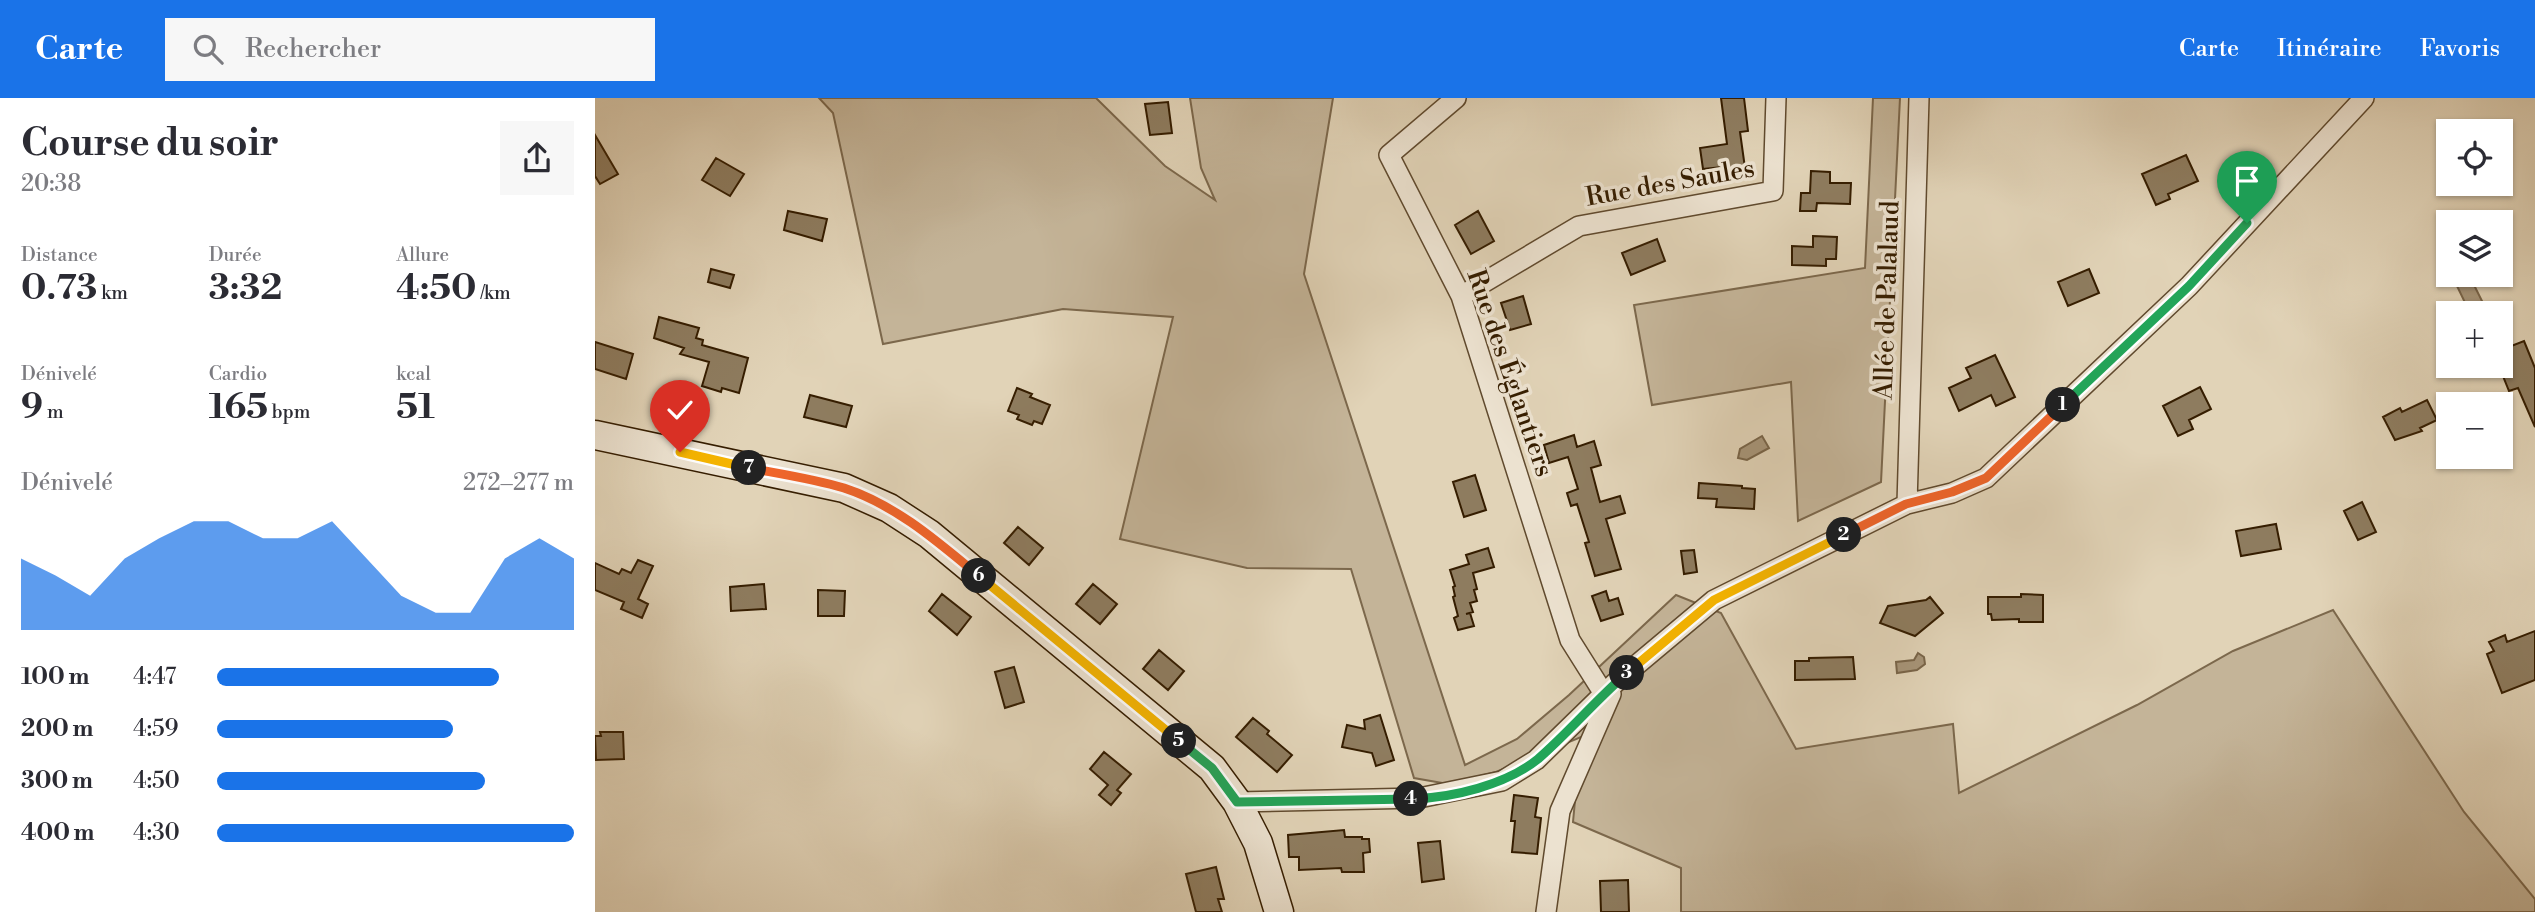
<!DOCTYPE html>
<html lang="fr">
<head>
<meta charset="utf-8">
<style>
  :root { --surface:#fff; --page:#f7f7f7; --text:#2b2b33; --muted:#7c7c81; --accent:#1a73e8 }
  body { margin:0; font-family:"Libre Bodoni",serif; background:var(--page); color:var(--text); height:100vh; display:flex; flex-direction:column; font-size:26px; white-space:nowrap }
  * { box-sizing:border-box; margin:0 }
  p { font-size:23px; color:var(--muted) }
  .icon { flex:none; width:38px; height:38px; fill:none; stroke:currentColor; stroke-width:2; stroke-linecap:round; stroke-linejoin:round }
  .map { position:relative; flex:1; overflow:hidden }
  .details { display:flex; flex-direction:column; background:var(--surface); width:595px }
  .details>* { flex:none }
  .tools { position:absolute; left:1841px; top:21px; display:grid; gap:14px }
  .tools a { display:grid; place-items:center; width:77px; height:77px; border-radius:0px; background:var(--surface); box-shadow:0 2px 5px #0004; font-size:35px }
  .pin { position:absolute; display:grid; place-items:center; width:60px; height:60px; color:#fff; margin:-72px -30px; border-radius:50% 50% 50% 0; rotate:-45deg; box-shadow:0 0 7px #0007 }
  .pin .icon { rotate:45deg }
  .km { position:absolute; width:35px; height:35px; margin:-18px; border-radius:50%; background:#222; color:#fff; font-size:19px; line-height:35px; text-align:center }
  .round { display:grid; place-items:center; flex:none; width:74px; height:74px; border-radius:0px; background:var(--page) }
  .overview { display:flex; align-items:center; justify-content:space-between; height:119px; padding:0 21px }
  h1 { font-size:38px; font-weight:800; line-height:52px }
  .metrics { display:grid; grid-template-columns:repeat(3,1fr); gap:10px; height:119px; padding:7px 21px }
  .metrics div { display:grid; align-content:center }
  .metrics b { font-size:35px; font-weight:800 }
  .metrics small { font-size:19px; font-weight:400 }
  .metrics p { font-size:19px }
  .chart { height:196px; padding:14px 21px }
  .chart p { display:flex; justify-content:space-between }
  .chart svg { width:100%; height:126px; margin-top:7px; fill:var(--accent); opacity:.7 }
  ul { padding:0 21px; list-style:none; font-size:23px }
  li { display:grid; grid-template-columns:112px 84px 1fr; align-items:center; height:52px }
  li i { height:18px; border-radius:9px; background:var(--accent) }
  header { display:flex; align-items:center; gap:42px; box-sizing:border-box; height:98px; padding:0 35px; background:var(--accent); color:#fff }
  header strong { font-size:33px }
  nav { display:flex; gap:38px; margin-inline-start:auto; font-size:24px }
  .search { width:490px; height:63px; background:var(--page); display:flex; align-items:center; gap:18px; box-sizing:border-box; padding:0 24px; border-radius:0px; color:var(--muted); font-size:26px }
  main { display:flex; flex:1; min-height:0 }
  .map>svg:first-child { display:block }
  .green { fill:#c4b498; stroke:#7c684c; stroke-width:2 }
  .water { fill:#a79579; stroke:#796549; stroke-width:2 }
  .building { fill:#8e7c5f; stroke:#351d00; stroke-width:2 }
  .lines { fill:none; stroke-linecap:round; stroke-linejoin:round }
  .street-casing { stroke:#604a2e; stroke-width:22 }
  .secondary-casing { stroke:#351d00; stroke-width:31 }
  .street { stroke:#ece2d0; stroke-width:19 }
  .secondary { stroke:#ece2d0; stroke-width:28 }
  .split-1-casing { stroke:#fff; stroke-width:14 }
  .split-2-casing { stroke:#fff; stroke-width:14 }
  .split-3-casing { stroke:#fff; stroke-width:14 }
  .split-4-casing { stroke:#fff; stroke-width:14 }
  .split-5-casing { stroke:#fff; stroke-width:14 }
  .split-6-casing { stroke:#fff; stroke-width:14 }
  .split-7-casing { stroke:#fff; stroke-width:14 }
  .split-8-casing { stroke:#fff; stroke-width:14 }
  .split-1 { stroke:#22a559; stroke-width:9 }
  .split-2 { stroke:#f0652b; stroke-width:9 }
  .split-3 { stroke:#f5b400; stroke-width:9 }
  .split-4 { stroke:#22a559; stroke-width:9 }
  .split-5 { stroke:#22a559; stroke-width:9 }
  .split-6 { stroke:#f5b400; stroke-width:9 }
  .split-7 { stroke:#f0652b; stroke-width:9 }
  .split-8 { stroke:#f5b400; stroke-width:9 }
  .labels { text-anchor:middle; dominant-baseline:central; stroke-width:7; stroke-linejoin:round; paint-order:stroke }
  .street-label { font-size:26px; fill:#351d00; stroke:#ece2d0 }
</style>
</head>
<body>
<header>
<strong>Carte</strong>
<div class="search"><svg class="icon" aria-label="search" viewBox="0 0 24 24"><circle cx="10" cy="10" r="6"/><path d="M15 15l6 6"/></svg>Rechercher</div>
<nav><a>Carte</a><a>Itinéraire</a><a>Favoris</a></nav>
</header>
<main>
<section class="details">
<div class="overview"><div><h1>Course du soir</h1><p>20:38</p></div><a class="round"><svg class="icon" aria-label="share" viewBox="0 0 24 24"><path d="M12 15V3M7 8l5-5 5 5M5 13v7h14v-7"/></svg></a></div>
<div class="metrics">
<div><p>Distance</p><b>0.73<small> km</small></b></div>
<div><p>Durée</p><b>3:32</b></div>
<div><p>Allure</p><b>4:50<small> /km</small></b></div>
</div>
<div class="metrics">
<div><p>Dénivelé</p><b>9<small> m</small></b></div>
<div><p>Cardio</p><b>165<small> bpm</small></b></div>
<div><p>kcal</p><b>51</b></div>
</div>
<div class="chart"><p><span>Dénivelé</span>272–277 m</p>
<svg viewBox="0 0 160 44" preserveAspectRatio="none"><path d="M0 44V19L10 25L20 32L30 19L40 12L50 6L60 6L70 12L80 12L90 6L100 19L110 32L120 38L130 38L140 19L150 12L160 19V44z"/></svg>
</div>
<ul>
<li><b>100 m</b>4:47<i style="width:79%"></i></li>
<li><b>200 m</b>4:59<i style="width:66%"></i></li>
<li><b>300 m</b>4:50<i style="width:75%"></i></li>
<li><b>400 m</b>4:30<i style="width:100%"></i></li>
</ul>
</section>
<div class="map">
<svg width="1940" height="814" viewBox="0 0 1940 814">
  <rect width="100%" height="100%" fill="#e1d3b7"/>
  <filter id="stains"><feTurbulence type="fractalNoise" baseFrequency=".00286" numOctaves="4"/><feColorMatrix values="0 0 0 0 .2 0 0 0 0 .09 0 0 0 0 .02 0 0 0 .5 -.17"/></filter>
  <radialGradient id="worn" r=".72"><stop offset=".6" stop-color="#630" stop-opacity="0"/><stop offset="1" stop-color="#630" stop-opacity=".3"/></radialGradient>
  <path class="green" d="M224,0H501L570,68L620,102L606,70L595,0H738L709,176L870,667L922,641L974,597L1081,497L1126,515L1201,651L1358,626L1364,695L1542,607L1638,553L1738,512L1869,714L1940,801V814H1086V770L978,724L986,639L901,674L853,686L819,680L756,471L652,470L525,441L578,219L468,211L288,246L238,15Z
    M1278,0H1305L1286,384L1203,423L1196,284L1057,307L1039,207L1270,170Z"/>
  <path class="water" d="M1876,181L1891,211L1883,215H1875L1862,188Z
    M1167,338L1174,350L1152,362L1143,360L1145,351Z
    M1323,555L1329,559L1330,566L1322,572L1302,575L1301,564L1319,562Z"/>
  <path class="building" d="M1126,0H1149L1153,33L1145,34L1150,70L1128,73L1127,69L1108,71L1105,50L1132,46Z
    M573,4L577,35L555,37L550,6Z
    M0,37L23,76L5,86L0,78Z
    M1591,57L1603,83L1573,96L1575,101L1561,107L1547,76Z
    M121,60L149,76L135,98L107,82Z
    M1216,73L1235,74V85H1256L1255,106L1222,105L1221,113H1205L1206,95H1215Z
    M193,113L232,121L227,143L189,132Z
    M883,113L899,143L876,156L860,127Z
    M1218,138L1242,139L1241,161H1231V168L1197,167V148L1218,149Z
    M1062,141L1070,163L1036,177L1027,155Z
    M116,171L139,177L135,190L113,184Z
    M1494,171L1504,195L1473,208L1463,184Z
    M928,198L936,226L915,232L906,205Z
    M64,219L104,230L101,240L108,242L107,247L153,260L144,295L127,290L126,294L107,288L114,264L85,256L89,250L59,240Z
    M1929,243L1940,270V329L1923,290L1914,293L1906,273V252Z
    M0,244L38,256L31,281L0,271Z
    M1400,257L1420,299L1401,308L1396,297L1364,313L1354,290L1376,280L1371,270Z
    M1605,289L1616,311L1594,322L1598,331L1583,338L1568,308Z
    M422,290L437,296L435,299L455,307L447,326L439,323L437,327L422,321L424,317L413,313Z
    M215,297L257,308L251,329L209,319Z
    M1832,302L1842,322L1825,330L1827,333L1800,342L1788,319L1805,310L1807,314Z
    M979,337L982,349L999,343L1006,367L996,370L1005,404L1025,398L1030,415L1011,421L1026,471L1000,478L990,445L994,444L982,406L976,408L972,395L983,391L973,359L954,365L949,347Z
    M880,377L891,412L869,419L858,384Z
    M1104,385L1147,388V390L1160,391L1159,411L1121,409L1122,401L1103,400Z
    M1767,404L1781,434L1763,442L1749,413Z
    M1681,426L1686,451L1646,458L1641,433Z
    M423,429L448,450L434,467L409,445Z
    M893,450L899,469L878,475L882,491L879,492L882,503L875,505L878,514L871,516L875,515L879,528L863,532L859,520L863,518L858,499L860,498L858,489L860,488L855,472L874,466L871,457Z
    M1099,452L1102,474L1089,476L1086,453Z
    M43,462L58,468L43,501L53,506L47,520L26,511L29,504L0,492V465L24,476L27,471L36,475Z
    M169,486L171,511L136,513L135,489Z
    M498,486L522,506L505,526L481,506Z
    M223,492L250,493L249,518H223Z
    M1011,493L1014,503L1023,500L1028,516L1006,523L997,498Z
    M347,496L376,519L362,537L334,513Z
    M1426,496L1448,497V524H1424V521L1397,522L1396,516H1393V499H1426Z
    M1335,499L1348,515L1320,538L1285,525L1293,508L1331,502Z
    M1940,533V582L1907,595L1892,556L1899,553L1894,544L1910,537L1912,544Z
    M564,552L589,573L573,592L548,571Z
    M1258,559L1260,581L1200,582V563H1214V560Z
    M419,569L429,604L410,610L400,574Z
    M785,617L799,662L781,668L777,655L747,649L752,627L770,631L769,622Z
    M658,620L674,633L672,636L697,657L682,674L641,639Z
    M5,634H28L29,661L1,662L0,638H6Z
    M509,654L536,676L522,692L526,695L516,707L504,697L513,687L495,671Z
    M919,697L943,700L940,719L946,720L942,756L917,754L920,723H916Z
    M749,732L750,739H767V741H774L775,754L768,755L769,774H747L746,770L704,772V759H694L693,737Z
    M845,743L849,781L827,784L823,745Z
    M621,769L629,801H623L627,814H601L591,776Z
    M1033,782L1034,814H1006L1005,783Z"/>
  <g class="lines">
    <g class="street-casing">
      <path id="street" d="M861,0L794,57L866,198L975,542L1009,596
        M866,198L984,128L1178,93L1181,0
        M1312,406L1324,0
        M642,704L824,700L907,683L941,662L1020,585L1119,502L1312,406L1357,395L1391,380L1594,188L1769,0
        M951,814L965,713L1016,596"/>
    </g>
    <g class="secondary-casing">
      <path id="secondary" d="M0,337L249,390L294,410L334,436L617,670L642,704L663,745L684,814"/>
    </g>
    <use href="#street" class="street"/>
    <use href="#secondary" class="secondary"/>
  </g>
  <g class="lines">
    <g class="split-1-casing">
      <path id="split-1" d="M1468,307L1594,188L1652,125"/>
    </g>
    <g class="split-2-casing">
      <path id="split-2" d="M1249,437L1311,406L1357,394L1391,380L1468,307"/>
    </g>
    <g class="split-3-casing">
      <path id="split-3" d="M1032,575L1119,502L1249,437"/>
    </g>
    <g class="split-4-casing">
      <path id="split-4" d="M816,701C857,700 911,687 943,661C974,634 1001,602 1032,575"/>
    </g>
    <g class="split-5-casing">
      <path id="split-5" d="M584,643L617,670L642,704L816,701"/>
    </g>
    <g class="split-6-casing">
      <path id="split-6" d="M384,478L584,643"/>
    </g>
    <g class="split-7-casing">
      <path id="split-7" d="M154,370C186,376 219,381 249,390C301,407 343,444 384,478"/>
    </g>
    <g class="split-8-casing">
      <path id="split-8" d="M85,354L154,370"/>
    </g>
    <use href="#split-1" class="split-1"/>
    <use href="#split-2" class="split-2"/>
    <use href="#split-3" class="split-3"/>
    <use href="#split-4" class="split-4"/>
    <use href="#split-5" class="split-5"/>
    <use href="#split-6" class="split-6"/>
    <use href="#split-7" class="split-7"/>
    <use href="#split-8" class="split-8"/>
  </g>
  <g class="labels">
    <g class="street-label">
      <text transform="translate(1075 85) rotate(-10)">Rue des Saules</text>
      <text transform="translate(1292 202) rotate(-88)">Allée de Palalaud</text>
      <text transform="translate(915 275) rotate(71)">Rue des Églantiers</text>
    </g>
  </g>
  <rect width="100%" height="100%" filter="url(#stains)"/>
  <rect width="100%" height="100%" fill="url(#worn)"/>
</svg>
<div class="tools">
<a><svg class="icon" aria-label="locate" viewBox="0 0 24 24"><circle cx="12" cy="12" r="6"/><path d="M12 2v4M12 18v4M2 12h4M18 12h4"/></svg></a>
<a><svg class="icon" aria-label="layers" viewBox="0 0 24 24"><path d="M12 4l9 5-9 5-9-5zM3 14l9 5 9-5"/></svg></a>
<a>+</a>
<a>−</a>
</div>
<div class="pin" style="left:1652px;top:125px;background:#1e9e55"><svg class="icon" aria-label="arrive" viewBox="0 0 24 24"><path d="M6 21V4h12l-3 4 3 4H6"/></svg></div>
<div class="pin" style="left:85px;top:354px;background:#d93025"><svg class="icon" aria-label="check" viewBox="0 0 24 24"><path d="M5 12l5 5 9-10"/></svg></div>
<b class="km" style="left:1468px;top:307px">1</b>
<b class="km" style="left:1249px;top:437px">2</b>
<b class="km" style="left:1032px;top:575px">3</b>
<b class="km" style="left:816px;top:701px">4</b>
<b class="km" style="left:584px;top:643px">5</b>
<b class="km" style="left:384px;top:478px">6</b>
<b class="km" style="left:154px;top:370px">7</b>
</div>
</main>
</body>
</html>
